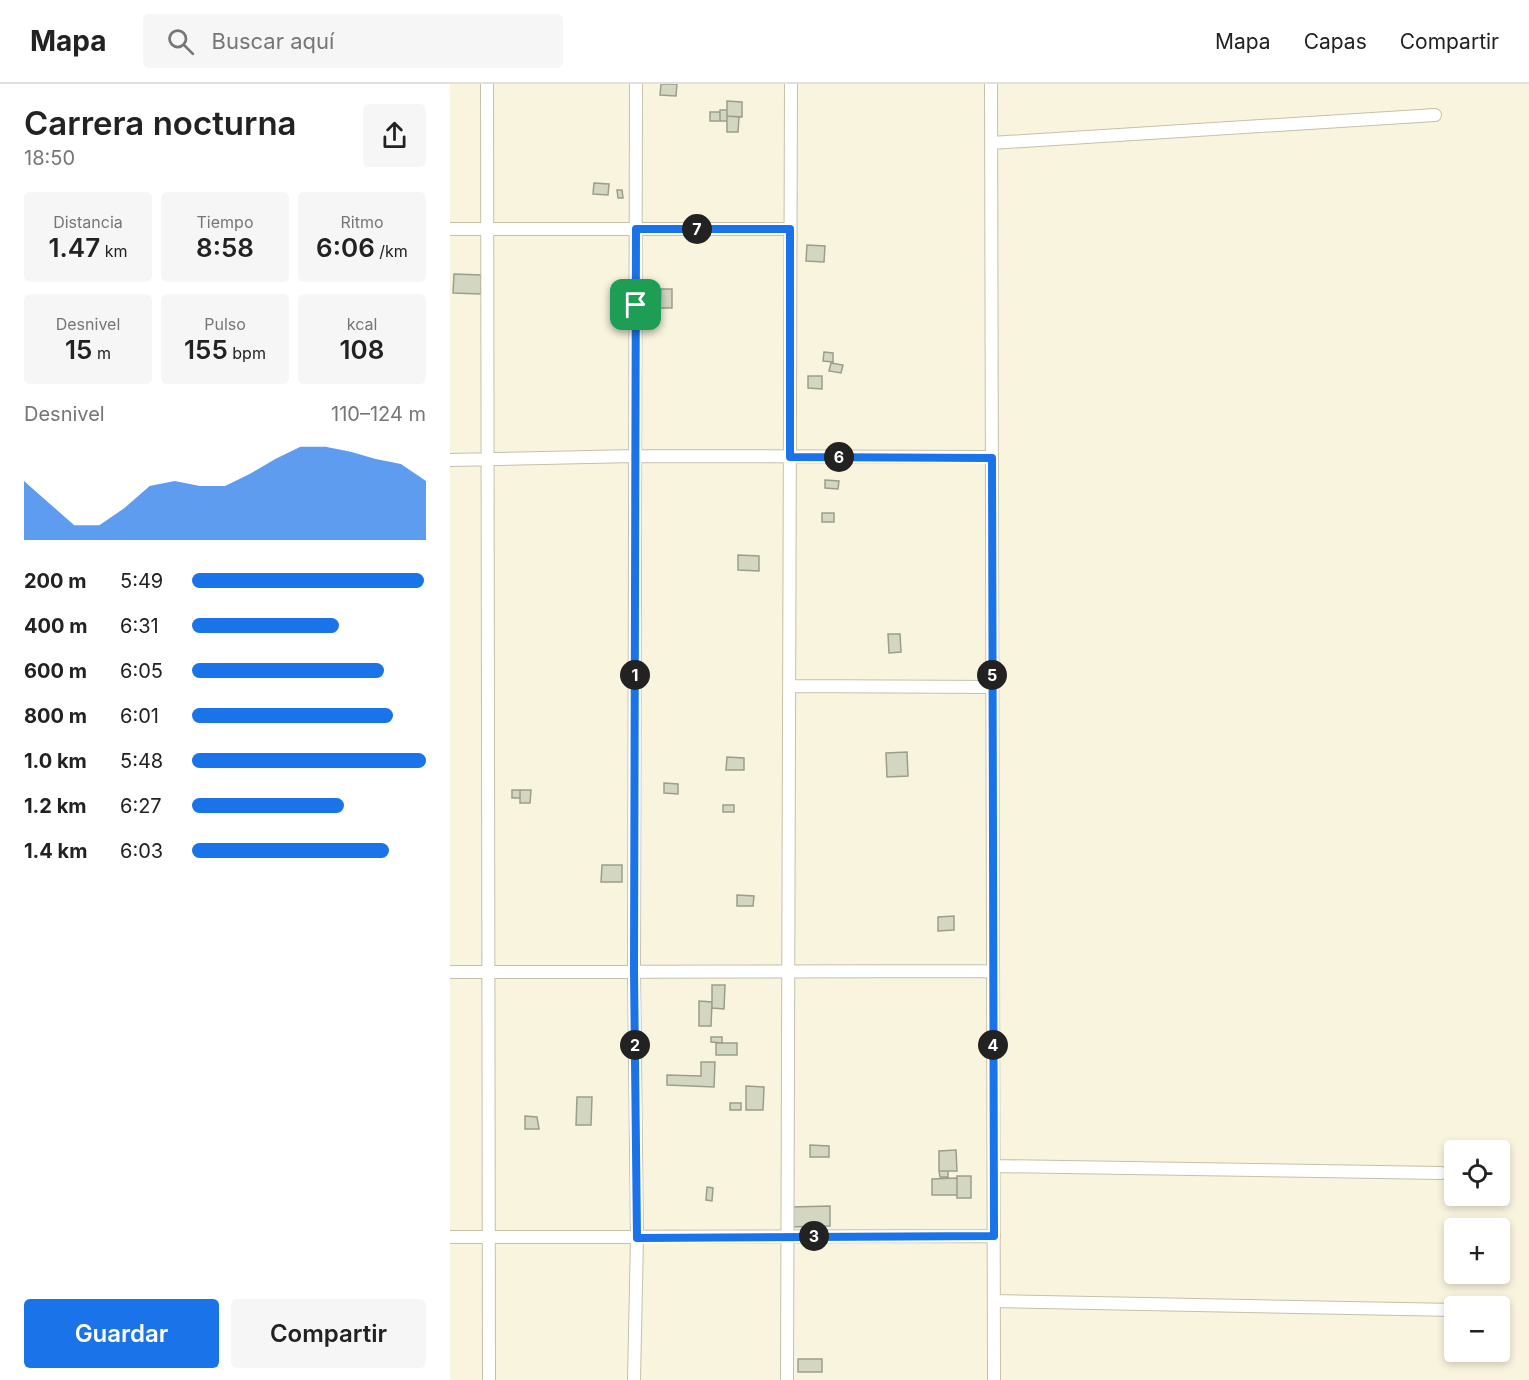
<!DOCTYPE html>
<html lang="es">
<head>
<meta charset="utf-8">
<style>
  :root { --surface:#fff; --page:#f6f6f6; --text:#222; --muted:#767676; --line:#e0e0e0; --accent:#1a73e8 }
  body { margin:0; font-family:Inter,sans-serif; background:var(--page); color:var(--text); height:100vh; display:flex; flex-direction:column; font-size:22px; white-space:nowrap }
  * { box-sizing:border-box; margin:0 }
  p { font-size:20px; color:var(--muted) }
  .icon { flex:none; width:33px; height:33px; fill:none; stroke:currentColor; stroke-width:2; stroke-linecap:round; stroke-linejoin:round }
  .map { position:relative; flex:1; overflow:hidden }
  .drawer { display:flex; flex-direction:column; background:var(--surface); width:450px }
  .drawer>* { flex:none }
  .tools { position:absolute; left:994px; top:1056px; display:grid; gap:12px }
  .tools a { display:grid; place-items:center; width:66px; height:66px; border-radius:6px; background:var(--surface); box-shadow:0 3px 9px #0003; font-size:30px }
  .pin { position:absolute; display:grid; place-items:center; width:51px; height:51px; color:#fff; margin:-26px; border-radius:12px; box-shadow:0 3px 9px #0006 }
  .km { position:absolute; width:30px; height:30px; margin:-15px; border-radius:50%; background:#222; color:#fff; font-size:16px; line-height:30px; text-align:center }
  .round { display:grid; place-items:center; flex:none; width:63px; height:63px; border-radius:6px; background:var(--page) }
  .head { display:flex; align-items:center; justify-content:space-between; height:102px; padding:0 24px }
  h1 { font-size:33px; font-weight:600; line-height:45px }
  .metrics { display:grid; grid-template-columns:repeat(3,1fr); gap:9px; height:102px; padding:6px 24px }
  .metrics div { display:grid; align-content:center; border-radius:6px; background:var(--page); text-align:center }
  .metrics b { font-size:26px; font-weight:600 }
  .metrics small { font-size:16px; font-weight:400 }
  .metrics p { font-size:16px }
  .chart { height:168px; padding:12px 24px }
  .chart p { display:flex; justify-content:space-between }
  .chart svg { width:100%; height:108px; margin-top:6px; fill:var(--accent); opacity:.7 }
  .button { display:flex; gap:12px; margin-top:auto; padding:12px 24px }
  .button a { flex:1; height:69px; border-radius:6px; background:var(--accent); color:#fff; font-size:24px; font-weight:600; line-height:69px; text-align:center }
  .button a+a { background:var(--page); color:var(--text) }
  ul { padding:0 24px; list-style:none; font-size:20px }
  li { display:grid; grid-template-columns:96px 72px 1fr; align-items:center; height:45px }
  li i { height:15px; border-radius:8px; background:var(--accent) }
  header { display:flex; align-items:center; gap:36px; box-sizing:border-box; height:84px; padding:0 30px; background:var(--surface); border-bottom:2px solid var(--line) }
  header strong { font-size:28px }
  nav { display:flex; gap:33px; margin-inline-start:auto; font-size:21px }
  .search { width:420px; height:54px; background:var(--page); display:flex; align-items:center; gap:15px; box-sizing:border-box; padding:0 21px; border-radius:6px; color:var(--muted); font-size:22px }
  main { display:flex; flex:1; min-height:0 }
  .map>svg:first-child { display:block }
  .building { fill:#d3d7c2; stroke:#9a9e8a; stroke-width:1.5 }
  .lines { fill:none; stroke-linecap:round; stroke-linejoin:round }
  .minor-casing { stroke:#c5c0ab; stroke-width:14 }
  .minor { stroke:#fff; stroke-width:12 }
  .route-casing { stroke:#fff; stroke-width:12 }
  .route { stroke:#1a73e8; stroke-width:8 }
</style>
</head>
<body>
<header>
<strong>Mapa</strong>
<div class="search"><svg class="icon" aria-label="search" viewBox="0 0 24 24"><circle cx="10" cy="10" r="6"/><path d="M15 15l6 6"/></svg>Buscar aquí</div>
<nav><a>Mapa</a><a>Capas</a><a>Compartir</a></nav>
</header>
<main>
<section class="drawer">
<div class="head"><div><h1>Carrera nocturna</h1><p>18:50</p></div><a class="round"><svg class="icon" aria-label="share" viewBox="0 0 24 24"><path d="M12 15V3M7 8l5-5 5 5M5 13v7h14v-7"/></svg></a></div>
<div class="metrics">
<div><p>Distancia</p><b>1.47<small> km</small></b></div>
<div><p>Tiempo</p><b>8:58</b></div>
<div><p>Ritmo</p><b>6:06<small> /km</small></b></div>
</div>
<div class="metrics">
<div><p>Desnivel</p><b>15<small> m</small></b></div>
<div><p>Pulso</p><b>155<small> bpm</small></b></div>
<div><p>kcal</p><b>108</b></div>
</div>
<div class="chart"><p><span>Desnivel</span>110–124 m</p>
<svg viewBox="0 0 160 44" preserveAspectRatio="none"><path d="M0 44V20L10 29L20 38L30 38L40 31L50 22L60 20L70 22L80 22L90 17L100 11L110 6L120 6L130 8L140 11L150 13L160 20V44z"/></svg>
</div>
<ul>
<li><b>200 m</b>5:49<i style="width:99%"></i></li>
<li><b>400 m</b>6:31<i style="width:63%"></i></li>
<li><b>600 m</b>6:05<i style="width:82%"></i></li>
<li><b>800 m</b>6:01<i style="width:86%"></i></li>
<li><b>1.0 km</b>5:48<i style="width:100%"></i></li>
<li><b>1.2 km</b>6:27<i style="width:65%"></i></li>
<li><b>1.4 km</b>6:03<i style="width:84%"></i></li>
</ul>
<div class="button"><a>Guardar</a><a>Compartir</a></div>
</section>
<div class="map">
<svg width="1079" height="1296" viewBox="0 0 1079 1296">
  <rect width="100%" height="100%" fill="#f9f4de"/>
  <path class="building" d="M211,0H227L226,12L210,11Z
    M277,17L292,18V33L277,32Z
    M270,26H277V37H270Z
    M260,28H270V37H260Z
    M277,32L289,33L288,48H277Z
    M144,99L159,100L158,111L143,110Z
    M167,106H172L173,114H168Z
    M357,161L375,162L374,178L356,177Z
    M4,190L31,191V210L3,209Z
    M211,205H222V224H210Z
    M374,268L383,269V278L373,277Z
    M381,279L393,281L391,289L379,287Z
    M358,292H372V305L358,304Z
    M375,396L389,397L388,405L375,404Z
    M372,429H384V438H372Z
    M288,471L309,472V487L288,486Z
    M438,550H450L451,568L439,569Z
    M457,668L458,692L437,693L436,669Z
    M277,673L294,674V686H276Z
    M214,699L228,700V710L214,709Z
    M62,706H70V714H62Z
    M70,706H81L80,719H70Z
    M273,721H284V728H273Z
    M152,781H172V798H151Z
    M287,811L304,812L303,822H287Z
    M504,832V846L488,847V833Z
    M262,901H275L274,925L262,924Z
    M249,917L262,918L261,942H249Z
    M261,953H272V959L261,958Z
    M266,959H287V971H266Z
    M251,978H265L264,1003L217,1001V991L251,992Z
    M296,1002L314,1003L313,1026H296Z
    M127,1013H142L141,1041H126Z
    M280,1019H291V1026H280Z
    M75,1032L87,1033L89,1045H75Z
    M360,1061L379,1062V1073H360Z
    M506,1066L507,1087H489V1067Z
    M489,1087H498V1093H490Z
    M507,1092H521V1114H507Z
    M507,1094V1111H482V1095Z
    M257,1103L263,1104L262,1117L256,1116Z
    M380,1122V1142L341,1143V1123Z
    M348,1275H372V1288H348Z"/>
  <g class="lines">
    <g class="minor-casing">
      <path id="minor" d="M37,0L39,1296
        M541,0L544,1296
        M541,59L985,31
        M0,145H340
        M0,376L185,372L542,373
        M339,602L542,603
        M0,888L543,887
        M544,1082L991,1089
        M0,1153L544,1152
        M544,1217L1005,1226
        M184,1296L187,1154L184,886L186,0
        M337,1296L341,0"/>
    </g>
    <use href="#minor" class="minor"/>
  </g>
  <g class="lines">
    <g class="route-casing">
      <path id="route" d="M186,145H340V373L542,374L544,1152L187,1154L184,886Z"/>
    </g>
    <use href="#route" class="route"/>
  </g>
</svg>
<div class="tools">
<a><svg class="icon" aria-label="locate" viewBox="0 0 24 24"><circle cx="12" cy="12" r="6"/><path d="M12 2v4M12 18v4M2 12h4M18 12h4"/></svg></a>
<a>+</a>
<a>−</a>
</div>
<div class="pin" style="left:186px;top:221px;background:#1e9e55"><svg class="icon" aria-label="arrive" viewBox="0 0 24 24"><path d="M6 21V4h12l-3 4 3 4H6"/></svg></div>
<b class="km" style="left:185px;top:591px">1</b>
<b class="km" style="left:185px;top:961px">2</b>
<b class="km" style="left:364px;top:1152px">3</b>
<b class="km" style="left:543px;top:961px">4</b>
<b class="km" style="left:542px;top:591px">5</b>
<b class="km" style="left:389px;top:373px">6</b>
<b class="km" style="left:247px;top:145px">7</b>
</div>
</main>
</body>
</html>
